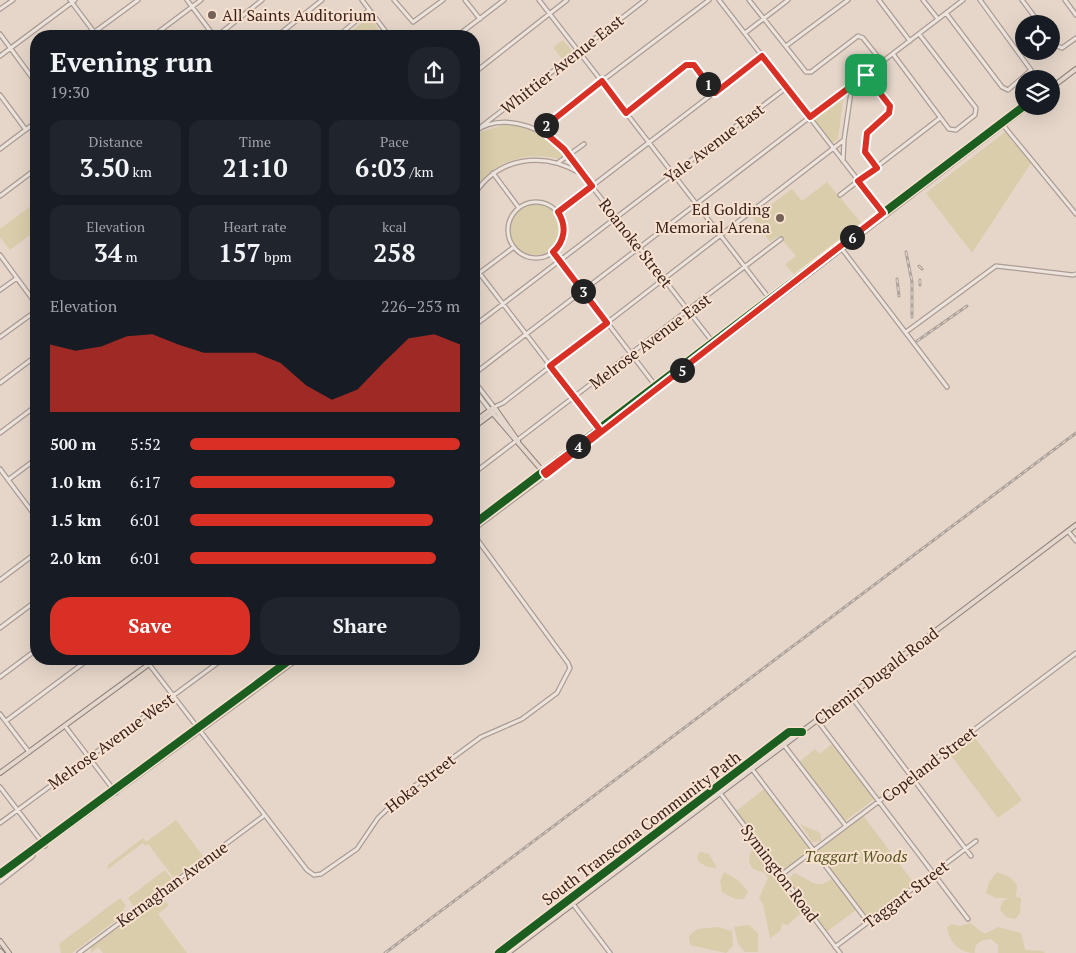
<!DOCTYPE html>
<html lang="en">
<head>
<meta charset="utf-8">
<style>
  :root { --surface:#171b24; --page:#20242c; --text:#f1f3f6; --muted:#9ea1a6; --accent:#d93025 }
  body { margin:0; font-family:"PT Serif",serif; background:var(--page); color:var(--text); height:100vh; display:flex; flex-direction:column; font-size:19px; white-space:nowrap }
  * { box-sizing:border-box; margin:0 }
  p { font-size:16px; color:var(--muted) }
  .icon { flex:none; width:28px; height:28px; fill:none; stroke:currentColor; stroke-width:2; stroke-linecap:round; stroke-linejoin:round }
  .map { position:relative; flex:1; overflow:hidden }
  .drawer { position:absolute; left:30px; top:30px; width:450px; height:635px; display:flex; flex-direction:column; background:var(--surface); border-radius:20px; box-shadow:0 5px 20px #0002 }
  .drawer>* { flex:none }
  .controls { position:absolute; left:1015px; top:15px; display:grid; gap:10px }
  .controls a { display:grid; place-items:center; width:45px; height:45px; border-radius:50%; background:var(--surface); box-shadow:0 5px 20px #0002; font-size:25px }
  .pin { position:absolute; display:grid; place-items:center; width:42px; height:42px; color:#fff; margin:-21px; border-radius:10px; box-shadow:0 2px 8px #0006 }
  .km { position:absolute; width:25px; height:25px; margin:-12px; border-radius:50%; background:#222; color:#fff; font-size:14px; line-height:25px; text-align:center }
  .round { display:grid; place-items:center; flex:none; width:52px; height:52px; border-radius:20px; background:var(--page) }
  .overview { display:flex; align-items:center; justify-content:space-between; height:85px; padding:0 20px }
  h1 { font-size:28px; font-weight:800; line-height:38px }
  .stats { display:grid; grid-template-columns:repeat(3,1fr); gap:8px; height:85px; padding:5px 20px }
  .stats div { display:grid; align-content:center; border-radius:12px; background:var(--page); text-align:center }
  .stats b { font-size:25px; font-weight:800 }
  .stats small { font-size:14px; font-weight:400 }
  .stats p { font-size:14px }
  .chart { height:140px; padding:10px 20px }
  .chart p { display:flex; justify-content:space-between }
  .chart svg { width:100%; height:90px; margin-top:5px; fill:var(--accent); opacity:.7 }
  .button { display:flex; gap:10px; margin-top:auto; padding:10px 20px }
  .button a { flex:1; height:58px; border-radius:20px; background:var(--accent); color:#fff; font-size:20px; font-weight:800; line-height:58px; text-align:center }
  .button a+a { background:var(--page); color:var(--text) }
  ul { padding:0 20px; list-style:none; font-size:16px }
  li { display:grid; grid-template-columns:80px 60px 1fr; align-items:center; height:38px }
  li i { height:12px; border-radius:6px; background:var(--accent) }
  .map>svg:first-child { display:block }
  .green { fill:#d9cdab }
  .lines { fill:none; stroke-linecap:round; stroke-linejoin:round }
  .minor-casing { stroke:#ab9c94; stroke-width:5.5 }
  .major-casing { stroke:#90817b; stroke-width:6 }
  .minor { stroke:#ede4dd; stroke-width:3 }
  .major { stroke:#e4d7cd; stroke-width:4 }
  .rail-casing { stroke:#aca39d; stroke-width:3 }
  .rail { stroke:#f8e1cf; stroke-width:1; stroke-dasharray:4; stroke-linecap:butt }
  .cycleway-casing { stroke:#f8e1cf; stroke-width:11 }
  .cycleway { stroke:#1b5e20; stroke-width:8 }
  .route-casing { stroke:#fff; stroke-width:10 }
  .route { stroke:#d93025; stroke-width:6 }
  .poi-dot { fill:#766159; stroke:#f8e1cf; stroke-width:2 }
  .labels { text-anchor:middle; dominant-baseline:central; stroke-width:4; stroke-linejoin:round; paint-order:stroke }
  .poi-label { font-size:16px; fill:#39221c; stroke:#f8e1cf; text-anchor:start }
  .street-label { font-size:16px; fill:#39221c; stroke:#f8e1cf }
  .park-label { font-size:16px; font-style:italic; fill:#575621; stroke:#f8e1cf }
</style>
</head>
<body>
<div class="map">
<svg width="1076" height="953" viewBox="0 0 1076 953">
  <rect width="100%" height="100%" fill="#e6d6ca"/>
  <path class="green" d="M369,17L384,36H345Z
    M563,40L572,51L562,59L553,47Z
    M841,97L843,101L838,139L832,143L813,120L814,117Z
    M504,125C525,125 557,133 565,155L559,159C525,151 494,161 474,191V134Z
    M1005,132L1031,163L972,253L926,193Z
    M827,182L863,225L795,276L785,264L796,256L779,236L770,242L753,218L792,189L802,201Z
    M510 229a26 26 0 1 1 52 0a26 26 0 1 1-52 0Z
    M32,205L36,210V230L10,250L0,237V229Z
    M973,735L1022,800L998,818L949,753Z
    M832,744L874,799L845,821L800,761L815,749L819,754Z
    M764,789L810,850L782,872L736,811Z
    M862,814L916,886L868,922L840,886L856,910L825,933L787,882L794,873C809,878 817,893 833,877L814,850Z
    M176,820L203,856L174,878L148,844L145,846L143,843L108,869V865L143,838L146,842Z
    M800,823C807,829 814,828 821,834V841L812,842Z
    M753,847L802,912L788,925L782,924L780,931L770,938L763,904L759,898L768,878L765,873L753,869C747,860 749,856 753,847Z
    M700,852L709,854L717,868L707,867L699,862L697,857Z
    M165,870L172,879L134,907L128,898Z
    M724,872L738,880L748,891L744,899H735L722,892L720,881Z
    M997,872L1011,878L1017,885L1016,897L1021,898L1020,913L1015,919L1006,917L1000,910L1002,902L1008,898H996L986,893L989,882Z
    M160,896L169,905L158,914L187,953H103L98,947L91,953V947Z
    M120,898L126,906L123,909L126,913L72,953H61L59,944Z
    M970,923L985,934L998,927L1021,933L1025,950L1042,951L1045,953H998V945L991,939C982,940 974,942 975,953C959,953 950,943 947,927L952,924L960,926Z
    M749,925L758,933V952H745L738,944L734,927Z
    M717,927L732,931L733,946L726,953L690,945L689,936L697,929Z"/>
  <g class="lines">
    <g class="minor-casing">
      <path id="minor" d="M70,0L97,36
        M187,0L214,36
        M362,0L389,36
        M394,0L413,22L443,0
        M465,0L480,19
        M539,0L772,302
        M719,0L885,215
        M749,0L806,72H811L858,36L863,38L882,62
        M879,0L910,41
        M923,0L938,19
        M1022,0L1040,24
        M1065,0L1076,15
        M0,9L13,0
        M946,13L1002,87L1008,90L1031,70L980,0
        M745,33L788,0
        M0,34L36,83
        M89,36L138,0
        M153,36L201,0
        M217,36L262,0
        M277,36L322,0
        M338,36L369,10
        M457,36L504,0
        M1051,38L1057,46L1062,48L1076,38
        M786,46L848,0
        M893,54L949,129L956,130L975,115L976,108L919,34
        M0,56L75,0
        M474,73L567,0
        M866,75L891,108L888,115L867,133L865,152L877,167
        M0,95L26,130
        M626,113L690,64L715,93
        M1003,125L1076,214
        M482,126L645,0
        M542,130L586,93L709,0
        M474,132C500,113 537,125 559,144L715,345
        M0,149L36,122
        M843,161L844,140L852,85
        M559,162L584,144
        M493,173L519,208
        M474,195C498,157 542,151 580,173
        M840,195L940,118
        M0,196L36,169
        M508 230a28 28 0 1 1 56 0a28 28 0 1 1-56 0Z
        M558,212L762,56
        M842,249L947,387
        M553,252L658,389
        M0,255L36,304
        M474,266L601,432
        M474,277L514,247
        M0,290L17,278
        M474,326L786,88
        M906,332L996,266L1073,275L1076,274
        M0,337L36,311
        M474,374L963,0
        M474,381L494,407L503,403L844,140
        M0,383L36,356
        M474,389L490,410
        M0,433L36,406
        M0,469L36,517
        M474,473L781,239
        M8,480L36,459
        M31,510L36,506
        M474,529L546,475
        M1068,531L1076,541
        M0,580L36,553
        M0,628L36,601
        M145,659L307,870L314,875L321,874L357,849L378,818L401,796L481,737L522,719L557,693L570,668L568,663L474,535
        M0,677L36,650
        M850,695L971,856
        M0,714L29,752
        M817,720L968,919
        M6,721L89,659
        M65,726L116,793
        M784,745L846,826
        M752,769L868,922
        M0,787L45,846
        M720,793L840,953
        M0,823L223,659
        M781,875L1076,653
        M0,877L298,659
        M0,882L33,856
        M573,904L610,953
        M835,947L976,841
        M79,953L265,815"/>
    </g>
    <g class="major-casing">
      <path id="major" d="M1051,88L1076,69
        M490,410L546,475L1028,106
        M474,422L494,407L518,441
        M474,427L494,412
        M0,773L156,659
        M0,941L9,953
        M0,951L2,953
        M508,953L1076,525"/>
    </g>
    <use href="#minor" class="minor"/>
    <use href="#major" class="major"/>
    <g class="rail-casing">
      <path id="rail" d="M906,252L912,282V317
        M919,266L922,269
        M897,279L899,296
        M920,280V285
        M917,341L967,306
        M385,953L1076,433"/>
    </g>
    <use href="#rail" class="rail"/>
    <g class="cycleway-casing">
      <path id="cycleway" d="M474,524L1024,106
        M0,874L291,659
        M499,953L789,732H802"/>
    </g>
    <use href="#cycleway" class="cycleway"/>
  </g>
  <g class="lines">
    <g class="route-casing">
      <path id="route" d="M762,56L810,117L866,75L890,106L889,113L867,133L865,152L877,168L858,181L883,213L546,475L544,472L600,430L550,366L607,323L553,252C565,241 567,226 558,212L592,186L564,149L542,130L543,128L602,81L626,113L686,65H694L715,93Z"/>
    </g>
    <use href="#route" class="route"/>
  </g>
  <g class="poi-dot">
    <circle cx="212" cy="15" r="5"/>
    <circle cx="780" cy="218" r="5"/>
  </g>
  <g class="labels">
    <g class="poi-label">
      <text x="222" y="15">All Saints Auditorium</text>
      <text x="770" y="209" text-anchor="end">Ed Golding<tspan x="770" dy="18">Memorial Arena</tspan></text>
    </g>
    <g class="street-label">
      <text transform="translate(562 64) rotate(-38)">Whittier Avenue East</text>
      <text transform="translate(714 143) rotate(-37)">Yale Avenue East</text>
      <text transform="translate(636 243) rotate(52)">Roanoke Street</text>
      <text transform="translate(650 341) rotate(-37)">Melrose Avenue East</text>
      <text transform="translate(876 676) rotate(-37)">Chemin Dugald Road</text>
      <text transform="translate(111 741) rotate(-36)">Melrose Avenue West</text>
      <text transform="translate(929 764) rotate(-37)">Copeland Street</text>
      <text transform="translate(420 783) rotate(-38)">Hoka Street</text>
      <text transform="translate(641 828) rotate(-37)">South Transcona Community Path</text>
      <text transform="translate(780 873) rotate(53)">Symington Road</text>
      <text transform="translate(172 884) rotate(-36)">Kernaghan Avenue</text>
      <text transform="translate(906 894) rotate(-37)">Taggart Street</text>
    </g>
    <g class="park-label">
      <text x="856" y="856">Taggart Woods</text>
    </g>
  </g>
</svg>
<div class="controls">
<a><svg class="icon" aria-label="locate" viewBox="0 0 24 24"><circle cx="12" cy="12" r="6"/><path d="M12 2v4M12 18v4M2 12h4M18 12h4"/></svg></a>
<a><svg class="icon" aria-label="layers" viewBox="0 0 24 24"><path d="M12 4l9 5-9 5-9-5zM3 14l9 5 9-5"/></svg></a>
</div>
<div class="pin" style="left:866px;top:75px;background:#1e9e55"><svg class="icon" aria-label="arrive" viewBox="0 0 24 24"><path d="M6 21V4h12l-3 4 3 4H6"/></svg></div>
<b class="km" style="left:708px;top:84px">1</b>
<b class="km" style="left:546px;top:125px">2</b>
<b class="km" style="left:583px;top:291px">3</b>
<b class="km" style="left:578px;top:446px">4</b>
<b class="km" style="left:682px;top:370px">5</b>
<b class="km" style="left:852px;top:237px">6</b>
<section class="drawer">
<div class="overview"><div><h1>Evening run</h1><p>19:30</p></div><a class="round"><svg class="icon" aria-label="share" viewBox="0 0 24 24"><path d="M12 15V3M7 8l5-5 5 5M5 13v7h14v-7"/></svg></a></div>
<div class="stats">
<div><p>Distance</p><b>3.50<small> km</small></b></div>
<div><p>Time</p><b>21:10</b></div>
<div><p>Pace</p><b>6:03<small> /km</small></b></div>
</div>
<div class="stats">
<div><p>Elevation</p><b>34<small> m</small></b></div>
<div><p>Heart rate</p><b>157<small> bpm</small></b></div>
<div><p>kcal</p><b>258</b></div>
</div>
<div class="chart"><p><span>Elevation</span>226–253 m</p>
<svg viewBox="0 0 160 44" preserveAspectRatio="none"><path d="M0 44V11L10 14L20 12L30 7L40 6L50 11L60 15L70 15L80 15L90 20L100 31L110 38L120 33L130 20L140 8L150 6L160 11V44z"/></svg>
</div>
<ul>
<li><b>500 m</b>5:52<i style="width:100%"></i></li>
<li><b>1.0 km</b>6:17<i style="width:76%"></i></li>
<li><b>1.5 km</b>6:01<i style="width:90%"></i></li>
<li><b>2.0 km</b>6:01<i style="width:91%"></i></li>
</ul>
<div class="button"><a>Save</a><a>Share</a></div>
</section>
</div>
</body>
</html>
